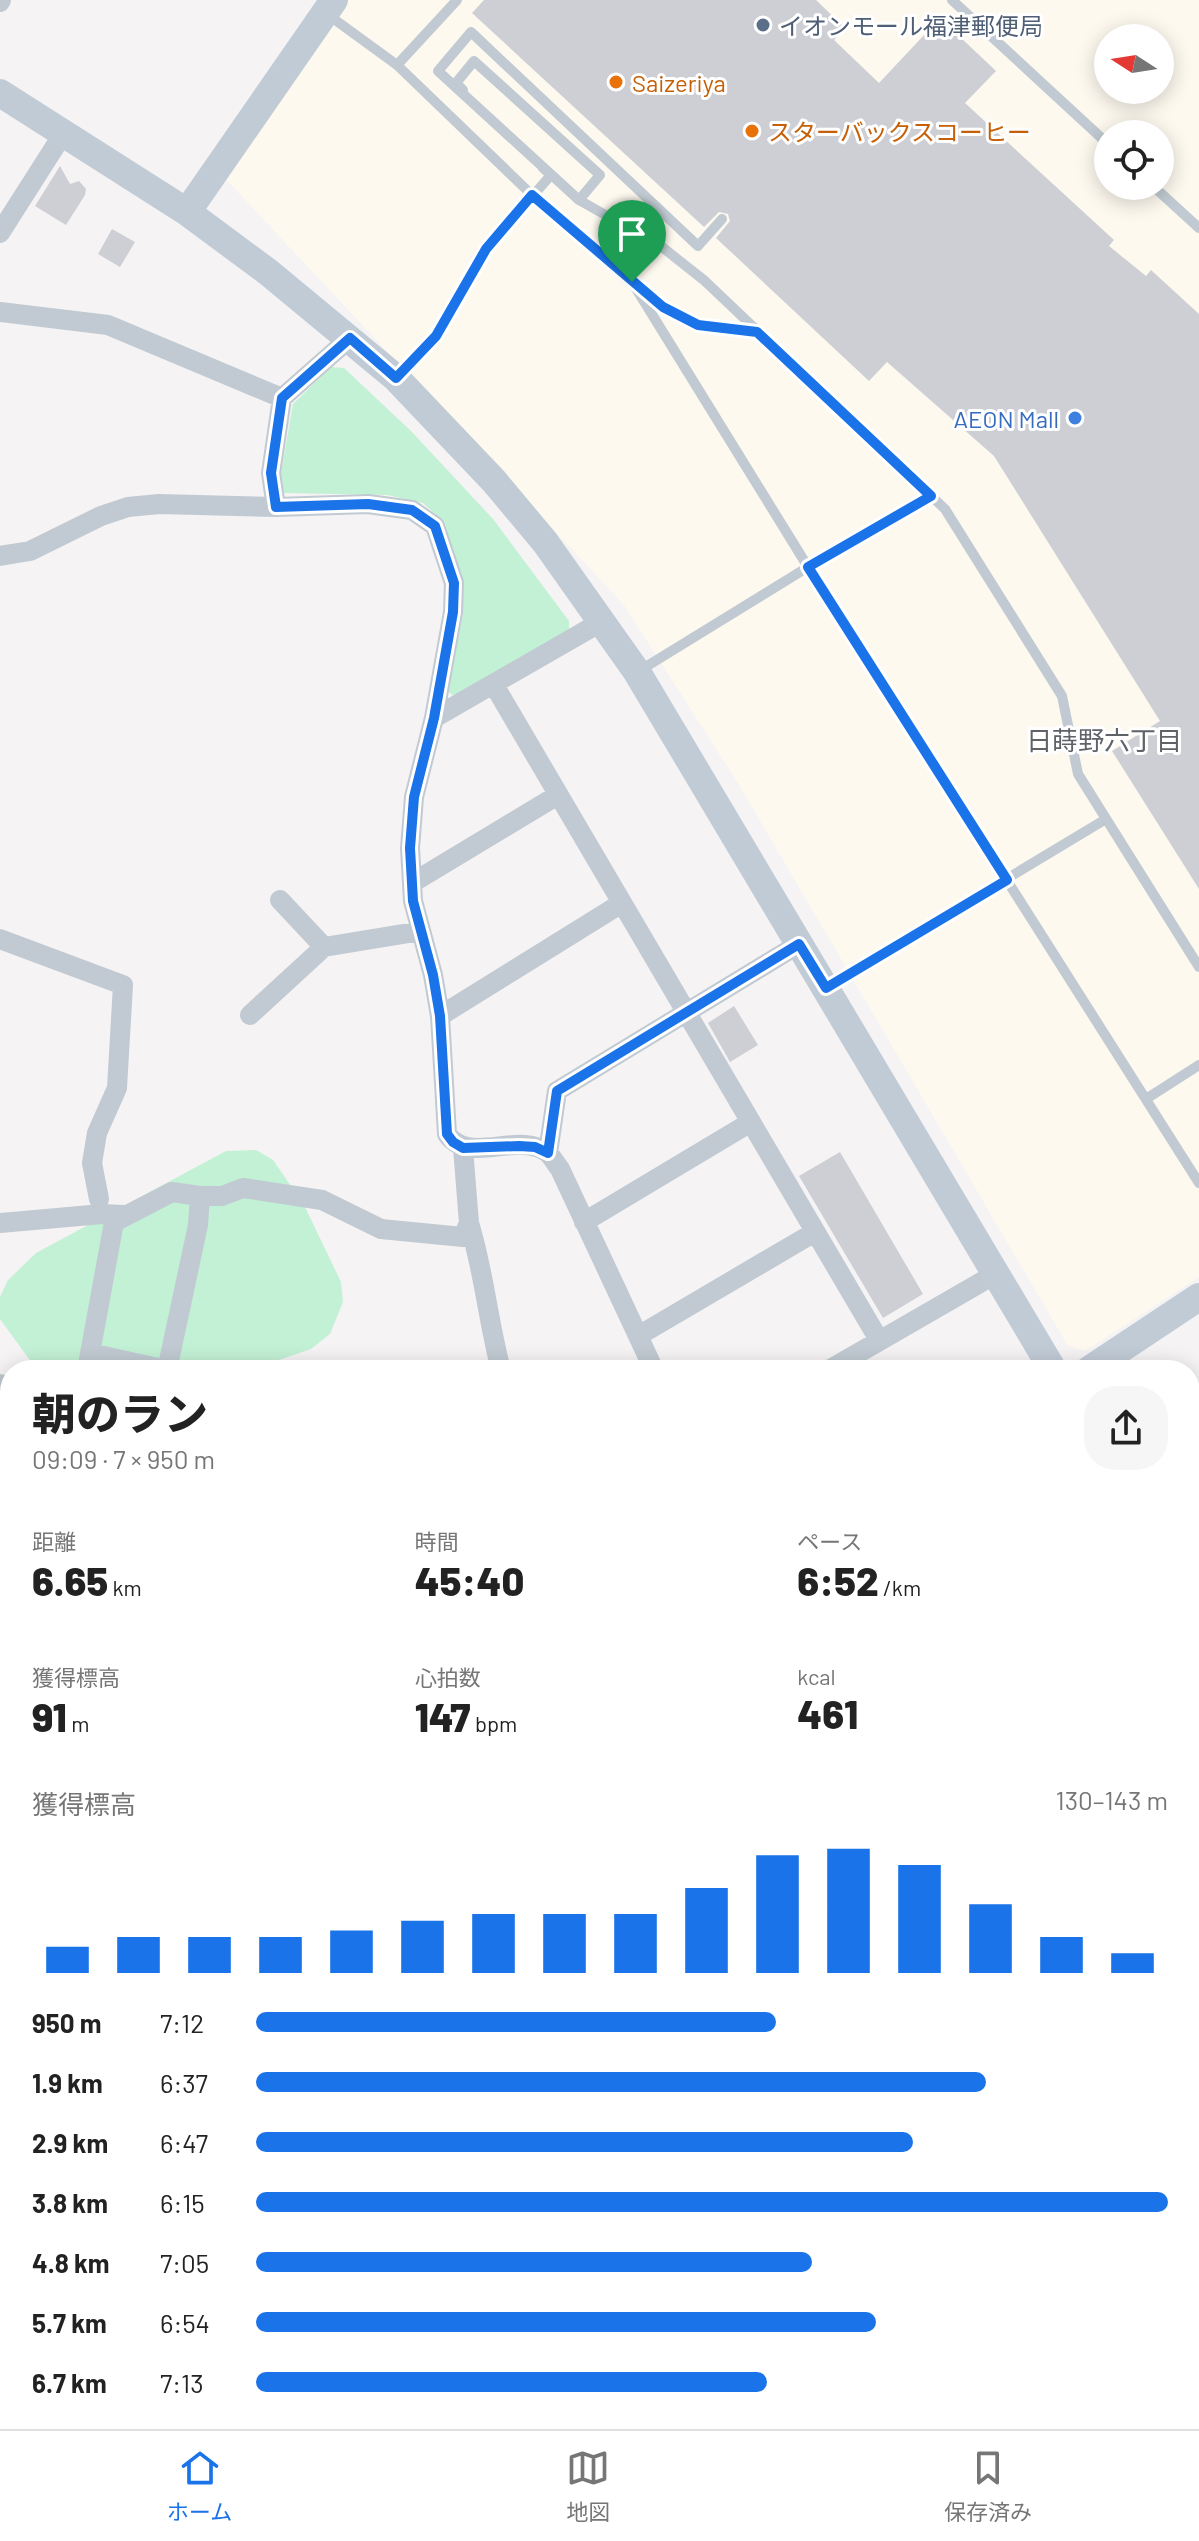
<!DOCTYPE html>
<html lang="ja">
<head>
<meta charset="utf-8">
<style>
  :root { --surface:#fff; --page:#f6f6f6; --text:#222; --muted:#767676; --line:#e0e0e0; --accent:#1a73e8 }
  body { margin:0; font-family:Barlow,"Noto Sans JP",sans-serif; background:var(--page); color:var(--text); height:100vh; display:flex; flex-direction:column; font-size:30px; white-space:nowrap }
  * { box-sizing:border-box; margin:0 }
  p { font-size:26px; color:var(--muted) }
  .icon { flex:none; width:44px; height:44px; fill:none; stroke:currentColor; stroke-width:2; stroke-linecap:round; stroke-linejoin:round }
  .map { position:relative; flex:1; overflow:hidden }
  .drawer { position:absolute; left:0px; top:1360px; width:1200px; height:1070px; display:flex; flex-direction:column; background:var(--surface); border-radius:32px 32px 0 0; box-shadow:0 4px 20px #0003 }
  .drawer>* { flex:none }
  .needle { width:52px; rotate:282deg }
  .tools { position:absolute; left:1094px; top:24px; display:grid; gap:16px }
  .tools a { display:grid; place-items:center; width:80px; height:80px; border-radius:50%; background:var(--surface); box-shadow:0 4px 20px #0003; font-size:40px }
  .pin { position:absolute; display:grid; place-items:center; width:68px; height:68px; color:#fff; margin:-82px -34px; border-radius:50% 50% 50% 0; rotate:-45deg; box-shadow:0 0 8px #0007 }
  .pin .icon { rotate:45deg }
  .round { display:grid; place-items:center; flex:none; width:84px; height:84px; border-radius:32px; background:var(--page) }
  .summary { display:flex; align-items:center; justify-content:space-between; height:136px; padding:0 32px }
  h1 { font-size:44px; font-weight:800; line-height:60px }
  .metrics { display:grid; grid-template-columns:repeat(3,1fr); gap:12px; height:136px; padding:8px 32px }
  .metrics div { display:grid; align-content:center }
  .metrics b { font-size:40px; font-weight:800 }
  .metrics small { font-size:22px; font-weight:400 }
  .metrics p { font-size:22px }
  .chart { height:224px; padding:16px 32px }
  .chart p { display:flex; justify-content:space-between }
  .chart svg { width:100%; height:144px; margin-top:8px; stroke:var(--accent); stroke-width:6 }
  ul { padding:0 32px; list-style:none; font-size:26px }
  li { display:grid; grid-template-columns:128px 96px 1fr; align-items:center; height:60px }
  li i { height:20px; border-radius:10px; background:var(--accent) }
  .tabs { display:flex; justify-content:space-around; align-items:center; height:112px; border-top:2px solid var(--line); background:var(--surface); font-size:22px; color:var(--muted) }
  .tabs a { display:grid; justify-items:center; gap:4px }
  .tabs .on { color:var(--accent) }
  .map>svg:first-child { display:block }
  .commercial { fill:#fdf9ef; fill-rule:evenodd }
  .green { fill:#c3f1d5 }
  .lines { fill:none; stroke-linecap:round; stroke-linejoin:round }
  .stream { stroke:#90daee; stroke-width:6 }
  .building { fill:#cdcfd5 }
  .lane { stroke:#c1cad2; stroke-width:10 }
  .street { stroke:#c1cad2; stroke-width:20 }
  .secondary { stroke:#c1cbd6; stroke-width:28 }
  .lane-bridge { stroke:#c1cad2; stroke-width:10 }
  .route-casing { stroke:#fff; stroke-width:16 }
  .route { stroke:#1a73e8; stroke-width:10 }
  .service-dot { fill:#5c6f8a; stroke:#fff; stroke-width:3 }
  .food-dot { fill:#e8710a; stroke:#fff; stroke-width:3 }
  .shop-dot { fill:#3f7fe0; stroke:#fff; stroke-width:3 }
  .labels { text-anchor:middle; dominant-baseline:central; stroke-width:6; stroke-linejoin:round; paint-order:stroke }
  .service-label { font-size:24px; fill:#4e5e75; stroke:#fff; text-anchor:start }
  .food-label { font-size:24px; fill:#c56008; stroke:#fff; text-anchor:start }
  .shop-label { font-size:24px; fill:#366cbe; stroke:#fff; text-anchor:end }
  .neighbourhood-label { font-size:26px; fill:#5f6368; stroke:#fff }
</style>
</head>
<body>
<div class="map">
<svg width="1199" height="2429" viewBox="0 0 1199 2429">
  <rect width="100%" height="100%" fill="#f5f3f3"/>
  <path class="commercial" d="M346,0H1199V1277L1085,1351L1068,1346L739,785L624,605L223,176ZM1108,38H1160V90H1108ZM1108,134H1160V186H1108Z"/>
  <path class="green" d="M331,367L344,368L411,431L493,519L569,621V630L456,697L448,692L463,613L462,592L445,523L423,503L387,495L284,493L279,484L293,404Z
    M256,1150L273,1160L304,1205L341,1282L343,1302L330,1334L311,1349L250,1370H37L0,1319V1297L8,1280L36,1253L226,1151Z
    M1199,1469V1525L1190,1511V1476Z"/>
  <g class="lines">
    <path class="stream" d="M0,2155L10,2152"/>
  </g>
  <path class="building" d="M484,0H816L845,28L834,40L879,83L940,18L996,71L965,103L1114,240L1109,246L1146,276L1151,270L1199,314V889L1112,751L1160,721L994,456L887,362L869,381L716,238L730,221L728,214L719,212L704,227L472,13Z
    M60,166L70,184L79,181L86,189L85,195L66,225L35,206Z
    M112,229L135,242L120,267L98,254Z
    M734,1006L758,1045L730,1062L708,1023Z
    M840,1152L923,1294L883,1318L799,1176Z"/>
  <g class="lines">
    <path class="lane" d="M952,0L1108,144
      M327,14L397,65L532,195L663,307L698,325L755,331
      M397,65L457,0
      M463,90L456,83L474,61L600,175L579,200
      M1153,186L1199,228
      M662,247L705,281L945,509L1062,696L1078,774L1199,967
      M632,282L808,567L1199,1183
      M398,377L436,336L486,249L551,175L543,168
      M639,671L808,567L931,496
      M827,987L1106,819
      M1146,1099L1199,1065"/>
    <path class="street" d="M0,2L1,0
      M0,233L63,134
      M0,312L108,325L282,398
      M276,507L271,473L282,398L350,338
      M0,556L30,551L101,516L128,507L159,504L276,507L368,504L412,510L435,526L454,583L453,612L434,718L414,797L410,848L413,901L433,975L440,1016L447,1134C469,1166 519,1130 548,1153C552,1157 556,1164 560,1169L654,1370
      M494,685L879,1340
      M434,718L601,622
      M412,883L558,795
      M280,900L324,947L421,931
      M0,939L123,985L117,1088L97,1133L92,1163L99,1199
      M250,1015L324,947
      M440,1016L622,903
      M548,1153L557,1091L799,944
      M584,1222L751,1122
      M0,1223L102,1214L123,1215
      M469,1223C484,1271 488,1321 501,1370
      M638,1336L815,1232
      M90,1353L167,1370
      M87,1370L114,1222L172,1192L200,1196H222L243,1188L322,1200L381,1229L463,1237L469,1223L463,1148
      M167,1370L198,1225L200,1196
      M829,1370L997,1273
      M0,1384L10,1387
      M0,1722L10,1691
      M0,1756L10,1757
      M1190,1798L1199,1814
      M0,1872L10,1876
      M1190,1997L1193,1987L1199,1979
      M0,2180L10,2200
      M1190,2341L1199,2342
      M564,2420C585,2429 613,2426 634,2420
      M753,2420L825,2429
      M452,2429L457,2420"/>
    <path class="secondary" d="M0,93L187,212L268,272L396,378L494,481L545,542L637,672L1053,1370
      M187,212L334,0
      M1089,1370L1199,1297
      M1190,1599L1199,1615
      M0,2119L10,2115"/>
    <path class="lane-bridge" d="M662,247L579,200L438,71L471,32L698,246L722,219"/>
  </g>
  <g class="lines">
    <g class="route-casing">
      <path id="route" d="M532,195L663,307L698,325L757,332L931,496L808,567L1007,880L826,988L799,944L557,1091L548,1153L535,1147L519,1146L463,1148L453,1142L447,1134L440,1016L433,975L413,901L410,848L414,797L434,718L453,612L454,583L435,526L412,510L368,504L276,507L271,473L282,398L350,338L396,378L436,336L486,249Z"/>
    </g>
    <use href="#route" class="route"/>
  </g>
  <circle class="service-dot" cx="763" cy="25" r="8"/>
  <g class="food-dot">
    <circle cx="616" cy="82" r="8"/>
    <circle cx="752" cy="131" r="8"/>
  </g>
  <circle class="shop-dot" cx="1075" cy="418" r="8"/>
  <g class="labels">
    <g class="service-label">
      <text x="779" y="25">イオンモール福津郵便局</text>
    </g>
    <g class="food-label">
      <text x="632" y="82">Saizeriya</text>
      <text x="768" y="131">スターバックスコーヒー</text>
    </g>
    <g class="shop-label">
      <text x="1059" y="418">AEON Mall</text>
    </g>
    <g class="neighbourhood-label">
      <text x="1104" y="739">日蒔野六丁目</text>
    </g>
  </g>
</svg>
<div class="tools">
<a><svg class="needle" viewBox="-14 -14 28 28"><path d="M0-13l5 13h-10z" fill="#e53935"/><path d="M0 13l5-13h-10z" fill="#767676"/></svg></a>
<a><svg class="icon" aria-label="locate" viewBox="0 0 24 24"><circle cx="12" cy="12" r="6"/><path d="M12 2v4M12 18v4M2 12h4M18 12h4"/></svg></a>
</div>
<div class="pin" style="left:632px;top:282px;background:#1e9e55"><svg class="icon" aria-label="arrive" viewBox="0 0 24 24"><path d="M6 21V4h12l-3 4 3 4H6"/></svg></div>
<section class="drawer">
<div class="summary"><div><h1>朝のラン</h1><p>09:09 · 7 × 950 m</p></div><a class="round"><svg class="icon" aria-label="share" viewBox="0 0 24 24"><path d="M12 15V3M7 8l5-5 5 5M5 13v7h14v-7"/></svg></a></div>
<div class="metrics">
<div><p>距離</p><b>6.65<small> km</small></b></div>
<div><p>時間</p><b>45:40</b></div>
<div><p>ペース</p><b>6:52<small> /km</small></b></div>
</div>
<div class="metrics">
<div><p>獲得標高</p><b>91<small> m</small></b></div>
<div><p>心拍数</p><b>147<small> bpm</small></b></div>
<div><p>kcal</p><b>461</b></div>
</div>
<div class="chart"><p><span>獲得標高</span>130–143 m</p>
<svg viewBox="0 0 160 44" preserveAspectRatio="none"><path d="M5 44V36M15 44V33M25 44V33M35 44V33M45 44V31M55 44V28M65 44V26M75 44V26M85 44V26M95 44V18M105 44V8M115 44V6M125 44V11M135 44V23M145 44V33M155 44V38"/></svg>
</div>
<ul>
<li><b>950 m</b>7:12<i style="width:57%"></i></li>
<li><b>1.9 km</b>6:37<i style="width:80%"></i></li>
<li><b>2.9 km</b>6:47<i style="width:72%"></i></li>
<li><b>3.8 km</b>6:15<i style="width:100%"></i></li>
<li><b>4.8 km</b>7:05<i style="width:61%"></i></li>
<li><b>5.7 km</b>6:54<i style="width:68%"></i></li>
<li><b>6.7 km</b>7:13<i style="width:56%"></i></li>
</ul>
</section>
</div>
<nav class="tabs">
<a class="on"><svg class="icon" aria-label="home" viewBox="0 0 24 24"><path d="M3 11l9-7 9 7M6 9v11h12V9"/></svg>ホーム</a>
<a><svg class="icon" aria-label="map" viewBox="0 0 24 24"><path d="M3 6l6-2 6 2 6-2v14l-6 2-6-2-6 2zM9 4v14M15 6v14"/></svg>地図</a>
<a><svg class="icon" aria-label="saved" viewBox="0 0 24 24"><path d="M7 4h10v16l-5-4-5 4z"/></svg>保存済み</a>
</nav>
</body>
</html>
